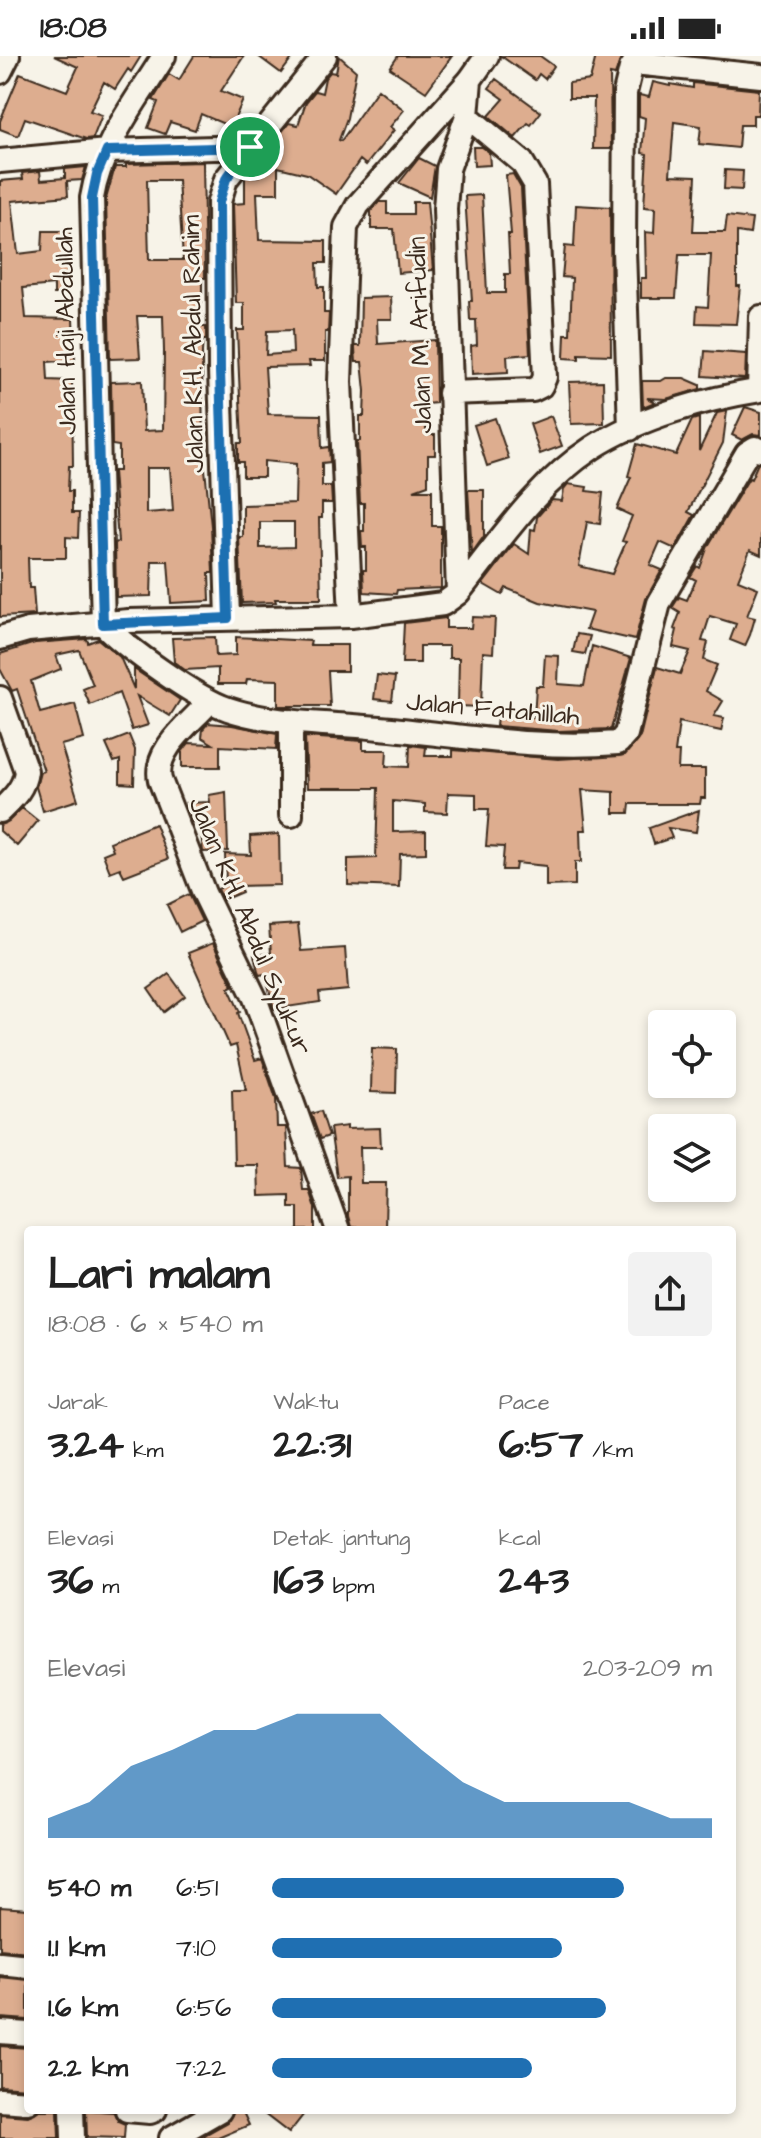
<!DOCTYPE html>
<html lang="id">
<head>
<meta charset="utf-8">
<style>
  :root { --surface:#fff; --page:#f2f2f2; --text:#222; --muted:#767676; --accent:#1f6fb2 }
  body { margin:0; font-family:"Architects Daughter",sans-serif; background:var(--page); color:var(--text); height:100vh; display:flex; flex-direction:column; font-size:30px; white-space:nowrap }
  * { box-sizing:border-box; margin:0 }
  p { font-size:26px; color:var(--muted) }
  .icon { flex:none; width:44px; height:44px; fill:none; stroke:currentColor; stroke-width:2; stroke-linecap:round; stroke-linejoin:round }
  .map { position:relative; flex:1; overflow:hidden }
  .drawer { position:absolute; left:24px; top:1170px; width:712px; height:888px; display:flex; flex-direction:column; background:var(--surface); border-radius:8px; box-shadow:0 4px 12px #0003 }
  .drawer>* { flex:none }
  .buttons { position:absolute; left:648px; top:954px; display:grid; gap:16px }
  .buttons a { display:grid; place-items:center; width:88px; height:88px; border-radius:8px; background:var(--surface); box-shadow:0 4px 12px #0003; font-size:40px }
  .pin { position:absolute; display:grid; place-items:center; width:68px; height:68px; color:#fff; margin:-34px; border:4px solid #fff; border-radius:50%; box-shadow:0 2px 8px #0007 }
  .round { display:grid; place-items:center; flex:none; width:84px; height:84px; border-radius:8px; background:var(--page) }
  .head { display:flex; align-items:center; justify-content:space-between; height:136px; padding:0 24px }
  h1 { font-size:44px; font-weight:700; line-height:60px }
  .figures { display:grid; grid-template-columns:repeat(3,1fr); gap:12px; height:136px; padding:8px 24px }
  .figures div { display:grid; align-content:center }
  .figures b { font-size:40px; font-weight:700 }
  .figures small { font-size:22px; font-weight:400 }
  .figures p { font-size:22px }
  .chart { height:224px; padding:16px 24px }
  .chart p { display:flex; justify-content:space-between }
  .chart svg { width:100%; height:144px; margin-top:8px; fill:var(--accent); opacity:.7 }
  ul { padding:0 24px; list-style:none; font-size:26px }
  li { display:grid; grid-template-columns:128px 96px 1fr; align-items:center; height:60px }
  li i { height:20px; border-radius:10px; background:var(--accent) }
  .status { display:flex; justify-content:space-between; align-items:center; height:56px; padding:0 40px; background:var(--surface); direction:ltr }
  .status svg { height:22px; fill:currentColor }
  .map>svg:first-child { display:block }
  .building { fill:#ddad8f; stroke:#3b2a1e; stroke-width:2; fill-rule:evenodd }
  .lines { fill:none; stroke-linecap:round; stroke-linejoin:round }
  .minor-casing { stroke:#3b2a1e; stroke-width:28 }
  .minor { stroke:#f7f3e8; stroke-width:22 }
  .route-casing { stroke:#fff; stroke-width:16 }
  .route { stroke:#1f6fb2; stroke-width:10 }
  .labels { text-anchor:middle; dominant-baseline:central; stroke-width:6; stroke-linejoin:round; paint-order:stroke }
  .street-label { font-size:26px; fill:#3b2a1e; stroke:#f7f3e8 }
</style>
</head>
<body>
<div class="status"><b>18:08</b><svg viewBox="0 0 49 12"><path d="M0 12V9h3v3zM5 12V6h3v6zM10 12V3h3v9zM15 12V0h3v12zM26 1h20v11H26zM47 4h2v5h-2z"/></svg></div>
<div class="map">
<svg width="761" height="2082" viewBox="0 0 761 2082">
  <rect width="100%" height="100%" fill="#f7f3e8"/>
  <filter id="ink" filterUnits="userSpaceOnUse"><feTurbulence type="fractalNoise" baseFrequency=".0125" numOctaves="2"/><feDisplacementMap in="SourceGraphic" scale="16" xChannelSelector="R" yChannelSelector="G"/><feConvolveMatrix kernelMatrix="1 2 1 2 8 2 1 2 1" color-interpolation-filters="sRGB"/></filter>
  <g filter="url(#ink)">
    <path class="building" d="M54,0H141L131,16L128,13L115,33L104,26L90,55L102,59L93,82L86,83L25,62L18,80L0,73V65L20,17L67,35L78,11Z
      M194,0H244L221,35L243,44L231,71L201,58L195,74L170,66L165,78L148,72L158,46L153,44L169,18L179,24Z
      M258,0H294L281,17Z
      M339,0L356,15L347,62L339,84L341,85L378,33L404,54L390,71L394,74L366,109L360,104L336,138L307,118L278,111V137H257L259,184L326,185V207H317L318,231H324V257H329L328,276H325V305H309L310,310L265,311L268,358L321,359L322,392L329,391L330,406L322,407V430H331L332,447H322V462H319L321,543H275L276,546L242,547L239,481H243V449L295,447L296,408L264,405V421H243V406H238V387H242L237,274H244V247H236L233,148L245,147V121L259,120V112H263L267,97L277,99L281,77L289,67L298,69L306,46L315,35L322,37L325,22L330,16L336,17ZM292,274L293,297L266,299L267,275ZM260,466H294V491L260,492Z
      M398,0H452L426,36L390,12Z
      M501,0H540L554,10L545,23L539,18L535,24Z
      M596,0H622L615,19L610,18L611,93H593L594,42H569V27L590,24Z
      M496,23L541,56L531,69L528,67L515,82L489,60L504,43L489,32Z
      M653,26L670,30V28L693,32V27L759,34L758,59H753V69H740L738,92L699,88L701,70L674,66L670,119L696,120L693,176H725L727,160L752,163L750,178L737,176V230H740L736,268L696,267L697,250L708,251L711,199H679L676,242H641V222H646L645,176L654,177L655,152L644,151L647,98L642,97L645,62L639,60V39L649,41Z
      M473,91H482L489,96L490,109L474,110Z
      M419,102L435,110L430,141L399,127Z
      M203,106L205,222H202V271H206V284H203L202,296L203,413H205L211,470L213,517H209L210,545L171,547L168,505H152L151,540L116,541L115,487L118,486L113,415H119V390L112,389L111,326L142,325L144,375L163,374L164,295L163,260H137L140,302L110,303L106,143L115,111H126V108ZM147,124H178L183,204H149ZM146,412H170L173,455L146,457Z
      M86,111L82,124L67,125L68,140L12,145L18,198L42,195L43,175H70L66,238H54V229L23,232L26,262L73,263L75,304L47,306L48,324L72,325L73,410H69L68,435H72V457H79L78,482L66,481V502H28L29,532H33L35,559L0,561V125L23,123L22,117L40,115L41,124L65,122V113Z
      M725,114L743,115L742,134L724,133Z
      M513,118L521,132L530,298L507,300L508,316L472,318L471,290L477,289L476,264H470L469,245H472L465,140L482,139L487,237H505V218H510L508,178H511L506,119Z
      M379,146H387V158H413V146H427L433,214L398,217L394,173H371V155Z
      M576,149L610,151L611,299L579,298V303L564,302L565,278H570L572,222L562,221L565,190L574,191Z
      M391,241L392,263H377L378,288L435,284L436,347L426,348V379H435V399H428V429L414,434H432V470H441V532L397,534L396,538L364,536L363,514H366V491H362L361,475H364V447H360L357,385H360V360H364L365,335L362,306H356L355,293V290H360L361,242Z
      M705,295L746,298L745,323L703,320Z
      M666,322H684L700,329V333L666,343L647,342L655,346L643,351L642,325H661Z
      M603,325L604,367L571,368L569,326Z
      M745,351L761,356V379L753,378L742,384L732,379Z
      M727,355L723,387L688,456L694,459L675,493L660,486L650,509L662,514L646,543L635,584L586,573L592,556L540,546L506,532L502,539L483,528L514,488L529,498L531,473L535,474L537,461L552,444L562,445L564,433L568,428L587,431L586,435L603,437L600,468L587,466L579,510L612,518L626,486L622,485L632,460L617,453L631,421L628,420L637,388L676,399L692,364L699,362V395L717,357Z
      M551,360L562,390L540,398L530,368Z
      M495,362L509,403L487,410L474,369Z
      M758,407L761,408V499L750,494L738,524L758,532L747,560L755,562L750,579L745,590L730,584L736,568L710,560L702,585L708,586L704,604L717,609L706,635L723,645L714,660L724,662L721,675L679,666L675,696H679L678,713H705V742H701L700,748H630L629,757H614V736L582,734L586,774H580L581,806H575V829L546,830V810L516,807L515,814H502L504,791L486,790L489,753H476V738L448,737L447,757L425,756V748L393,745V776L426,775V797L400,798L399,831L348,829V803L376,802L378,732H307L305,681L363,685V694H387L386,710L409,711L410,689L426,691L425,700H453V694L558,703L625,699L640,681L657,611L680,618L690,595L673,591L677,574L674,573L680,557L672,552L679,541L687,544L696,524L690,521L697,510L700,512L708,490L749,422L751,423Z
      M468,434H484V480L472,497Z
      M472,561L495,562L493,597L483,596L481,651L458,650L459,602H449V590H420V607H402L404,567L446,562V572H471Z
      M577,578L590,580L585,598L573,596Z
      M215,581L216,600L236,599V581L311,585L310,589H347V615H328L330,650H278V624L247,623L246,628H218V612L185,614L174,606L172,582Z
      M87,583L88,587L98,583L120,601L134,633V613L180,644L170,660L137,640L148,669L132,674L119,637L90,649L83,633L93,629L79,594L56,599L61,613L31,625L40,657L75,648L84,683L61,689L78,744L43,755L36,731L40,716L44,715L17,633L12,635L0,613V598L35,587Z
      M592,590L631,602L611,673L559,675L496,670L497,660L534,662L536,630H543L545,599L559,600L558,628L584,630Z
      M377,619L395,621L392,645L374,643Z
      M208,667L232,669L277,678L276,693L220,690V711H182V696L189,687L213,688L202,681L203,673Z
      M129,679L135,694L134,728L120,727V704L114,706L106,688Z
      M226,736L228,795L203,796L200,766H192L186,747L210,746L209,739Z
      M22,752L38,765L17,790L0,775V769L9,765Z
      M699,754L696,776L668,772L672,782L654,788L649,772Z
      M155,768L168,803L124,820L120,812L110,816L103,798L113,794L110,786Z
      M279,778L280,829L239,830L242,836L223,844L218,833L226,829L225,798L251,799L250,780Z
      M189,838L202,865L180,876L167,849Z
      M298,868L301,895L345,892L348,934L319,937L320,946L274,953L265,918L259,919L254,899L271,897L269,870Z
      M213,887L233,930L229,932L240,956L238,957L255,1004L262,1002L276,1043L277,1071H286L288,1111L301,1112L303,1134H309L315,1152V1174H298V1151H289V1139L259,1140L258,1109H234L232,1034H246L236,989L230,991L188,897Z
      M169,918L185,940L164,956L148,933Z
      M372,992L397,993L396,1037L371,1036Z
      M321,1055L329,1080L320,1083L311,1058Z
      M347,1070V1073L380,1072L381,1091H360L361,1127H386L385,1172L351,1171L348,1160V1120L337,1121L330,1072Z
      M0,1851L28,1853V1896L0,1893Z
      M0,1921L28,1924V1964L0,1962Z
      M0,1990L28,1992V2032L0,2030Z
      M39,2054H58L59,2082H0V2058L28,2060Z
      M86,2054L114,2056L118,2065L125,2068L124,2082L87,2081Z
      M234,2054H242L249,2069L218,2082H199L228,2066Z
      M259,2054H307L289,2077Z"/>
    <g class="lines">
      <g class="minor-casing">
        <path id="minor" d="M164,0C137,44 100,90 92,142L103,568C127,593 196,642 228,653C276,669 330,667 380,672C459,679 538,694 618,687L626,678L659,547L747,397L755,392L761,394
          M634,7L761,20
          M0,16L8,0
          M0,105L107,95L250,91
          M759,334L761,261
          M449,337L533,334L541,330L545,321L535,128L522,106L467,60
          M630,373L624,194L625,37L631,12L642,0
          M458,537L445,153L448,113L467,60L470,24
          M351,560L340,326L346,171L358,149L470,24L487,0
          M228,562L220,315L219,146L226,123L325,0
          M0,582L28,574L129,565L351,560L443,548L458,537C498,487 537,428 592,392C640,361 705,343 761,334
          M0,642L26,715C24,733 12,743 0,755
          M209,646C191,667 153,694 160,724L204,837L255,942L338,1174
          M291,759V665
          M0,1907L28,1910
          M0,1976L28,1978
          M0,2044L28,2046
          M72,2054L73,2082
          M127,2054L150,2056L155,2054
          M171,2082L220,2054"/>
      </g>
      <use href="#minor" class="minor"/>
    </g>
  </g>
  <g class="lines" filter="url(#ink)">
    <g class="route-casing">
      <path id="route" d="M250,91L226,123L219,146L220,315L228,562L103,568L92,142L97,118L107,95Z"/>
    </g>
    <use href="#route" class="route"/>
  </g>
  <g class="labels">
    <g class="street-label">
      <text transform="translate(66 275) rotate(-91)">Jalan Haji Abdullah</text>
      <text transform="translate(420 279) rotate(-92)">Jalan M. Arifudin</text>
      <text transform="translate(193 288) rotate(-91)">Jalan K.H. Abdul Rahim</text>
      <text transform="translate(493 653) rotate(5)">Jalan Fatahillah</text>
      <text transform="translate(250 870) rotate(67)">Jalan K.H. Abdul Syukur</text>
    </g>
  </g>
</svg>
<div class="buttons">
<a><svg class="icon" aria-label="locate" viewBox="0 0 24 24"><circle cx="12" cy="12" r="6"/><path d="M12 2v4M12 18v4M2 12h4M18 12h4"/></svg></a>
<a><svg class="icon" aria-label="layers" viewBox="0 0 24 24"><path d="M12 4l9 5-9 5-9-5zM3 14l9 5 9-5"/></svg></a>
</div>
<div class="pin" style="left:250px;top:91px;background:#1e9e55"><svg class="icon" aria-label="arrive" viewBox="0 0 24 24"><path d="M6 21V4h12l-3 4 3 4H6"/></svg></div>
<section class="drawer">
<div class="head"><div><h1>Lari malam</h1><p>18:08 · 6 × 540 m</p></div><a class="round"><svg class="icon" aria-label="share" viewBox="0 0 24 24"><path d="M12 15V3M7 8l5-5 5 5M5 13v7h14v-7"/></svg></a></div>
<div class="figures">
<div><p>Jarak</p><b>3.24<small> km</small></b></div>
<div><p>Waktu</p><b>22:31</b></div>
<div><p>Pace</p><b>6:57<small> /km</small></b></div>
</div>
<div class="figures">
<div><p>Elevasi</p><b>36<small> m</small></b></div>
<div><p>Detak jantung</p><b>163<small> bpm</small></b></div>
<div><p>kcal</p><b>243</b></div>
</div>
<div class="chart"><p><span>Elevasi</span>203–209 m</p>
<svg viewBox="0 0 160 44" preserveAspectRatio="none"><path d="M0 44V38L10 33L20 22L30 17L40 11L50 11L60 6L70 6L80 6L90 17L100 27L110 33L120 33L130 33L140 33L150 38L160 38V44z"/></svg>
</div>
<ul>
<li><b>540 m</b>6:51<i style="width:80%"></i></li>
<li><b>1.1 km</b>7:10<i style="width:66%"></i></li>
<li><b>1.6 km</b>6:56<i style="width:76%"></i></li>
<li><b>2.2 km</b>7:22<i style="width:59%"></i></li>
</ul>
</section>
</div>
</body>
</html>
